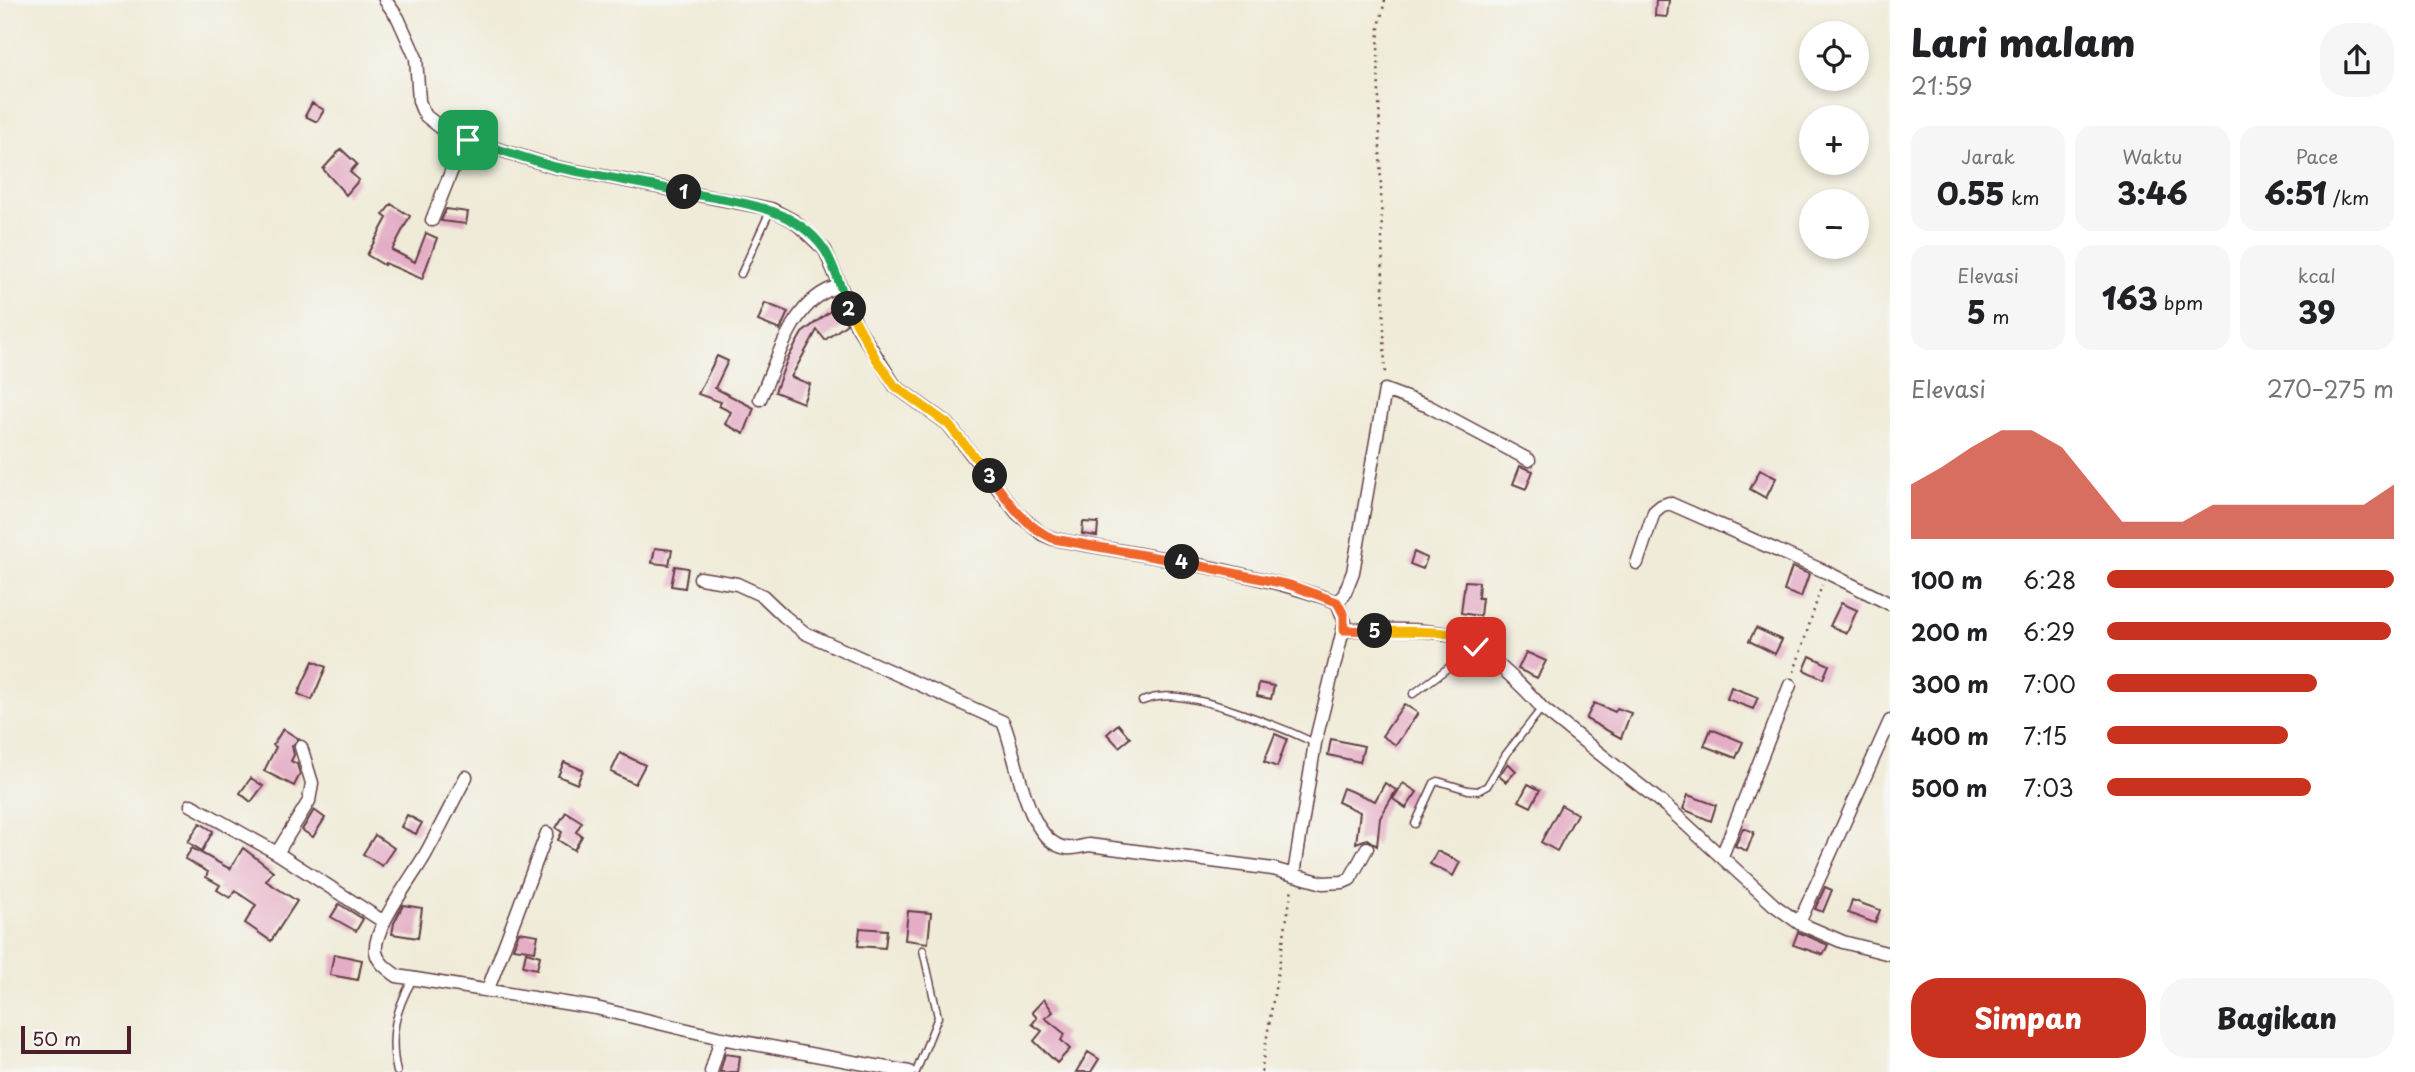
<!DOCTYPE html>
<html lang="id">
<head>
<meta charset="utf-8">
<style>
  :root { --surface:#fff; --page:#f6f6f6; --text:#202124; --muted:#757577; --accent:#c8321e }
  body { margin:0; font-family:"Playpen Sans",sans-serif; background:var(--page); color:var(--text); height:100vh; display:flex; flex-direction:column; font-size:26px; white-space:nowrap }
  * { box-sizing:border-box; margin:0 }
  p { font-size:23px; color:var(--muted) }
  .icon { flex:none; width:38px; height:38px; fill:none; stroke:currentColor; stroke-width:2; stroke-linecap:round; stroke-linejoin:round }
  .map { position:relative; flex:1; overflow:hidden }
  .details { display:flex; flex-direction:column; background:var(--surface); width:525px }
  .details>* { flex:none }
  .controls { position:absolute; left:1799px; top:21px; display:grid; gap:14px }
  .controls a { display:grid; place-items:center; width:70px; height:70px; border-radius:50%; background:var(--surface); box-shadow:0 4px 10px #0003; font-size:35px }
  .scale { position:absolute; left:21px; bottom:18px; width:110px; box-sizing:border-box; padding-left:7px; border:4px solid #4a1f2b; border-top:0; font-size:19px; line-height:24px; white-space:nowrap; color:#4a1f2b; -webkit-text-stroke:5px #f6f6f2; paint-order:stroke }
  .pin { position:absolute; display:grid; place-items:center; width:60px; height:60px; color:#fff; margin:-30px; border-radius:14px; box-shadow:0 4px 10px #0006 }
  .km { position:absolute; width:35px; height:35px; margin:-18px; border-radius:50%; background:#222; color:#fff; font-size:19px; line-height:35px; text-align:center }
  .round { display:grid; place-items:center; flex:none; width:74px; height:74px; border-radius:28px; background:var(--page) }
  .head { display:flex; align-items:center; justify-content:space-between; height:119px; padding:0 21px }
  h1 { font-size:38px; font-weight:800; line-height:52px }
  .stats { display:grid; grid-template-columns:repeat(3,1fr); gap:10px; height:119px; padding:7px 21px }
  .stats div { display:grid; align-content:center; border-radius:18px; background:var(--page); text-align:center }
  .stats b { font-size:30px; font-weight:800 }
  .stats small { font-size:19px; font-weight:400 }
  .stats p { font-size:19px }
  .chart { height:196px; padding:14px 21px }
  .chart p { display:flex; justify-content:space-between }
  .chart svg { width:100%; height:126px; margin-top:7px; fill:var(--accent); opacity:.7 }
  .action { display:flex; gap:14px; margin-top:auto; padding:14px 21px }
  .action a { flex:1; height:80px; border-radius:28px; background:var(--accent); color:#fff; font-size:28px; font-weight:800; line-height:80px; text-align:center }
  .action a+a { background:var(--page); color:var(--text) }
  ul { padding:0 21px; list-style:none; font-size:23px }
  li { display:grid; grid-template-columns:112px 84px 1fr; align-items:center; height:52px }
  li i { height:18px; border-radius:9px; background:var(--accent) }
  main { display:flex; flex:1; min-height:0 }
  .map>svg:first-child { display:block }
  .building { fill:#e4acc5 }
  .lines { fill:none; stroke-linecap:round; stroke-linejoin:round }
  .service-casing { stroke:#633e45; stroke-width:9 }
  .minor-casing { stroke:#633e45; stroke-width:15 }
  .path { stroke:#633e45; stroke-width:2.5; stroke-dasharray:2 5; stroke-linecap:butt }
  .service { stroke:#fff; stroke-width:6 }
  .minor { stroke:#fff; stroke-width:12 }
  .split-1-casing { stroke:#fff; stroke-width:14 }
  .split-2-casing { stroke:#fff; stroke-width:14 }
  .split-3-casing { stroke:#fff; stroke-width:14 }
  .split-4-casing { stroke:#fff; stroke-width:14 }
  .split-5-casing { stroke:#fff; stroke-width:14 }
  .split-6-casing { stroke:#fff; stroke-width:14 }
  .split-1 { stroke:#22a559; stroke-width:9 }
  .split-2 { stroke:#22a559; stroke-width:9 }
  .split-3 { stroke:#f5b400; stroke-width:9 }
  .split-4 { stroke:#f0652b; stroke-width:9 }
  .split-5 { stroke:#f0652b; stroke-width:9 }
  .split-6 { stroke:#f5b400; stroke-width:9 }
</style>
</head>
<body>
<main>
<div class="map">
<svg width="1890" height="1072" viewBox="0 0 1890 1072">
  <rect width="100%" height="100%" fill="#f6f6f2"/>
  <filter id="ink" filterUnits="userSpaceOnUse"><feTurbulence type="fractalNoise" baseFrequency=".0143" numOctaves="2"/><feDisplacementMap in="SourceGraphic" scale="14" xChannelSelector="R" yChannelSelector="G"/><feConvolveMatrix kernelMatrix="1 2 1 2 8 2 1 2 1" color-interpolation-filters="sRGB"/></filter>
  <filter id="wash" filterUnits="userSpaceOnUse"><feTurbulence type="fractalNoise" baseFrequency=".00686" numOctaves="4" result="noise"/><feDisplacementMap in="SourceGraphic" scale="28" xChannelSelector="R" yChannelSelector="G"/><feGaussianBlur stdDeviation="1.57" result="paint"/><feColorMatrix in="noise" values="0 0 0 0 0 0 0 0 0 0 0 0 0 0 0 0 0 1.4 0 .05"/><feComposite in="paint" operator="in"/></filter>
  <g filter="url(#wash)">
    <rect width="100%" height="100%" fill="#efebd8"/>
    <g id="blocks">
      <path class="building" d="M1656,0H1669L1667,17L1655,16Z
        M312,103L324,110L317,122L305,116Z
        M341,149L357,164L350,172L359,180L346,195L323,169Z
        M391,204L410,216L392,250L415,262L426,233L437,238L422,279L385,263L384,265L367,255L387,218L383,215Z
        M446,209L468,212L466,224L441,221Z
        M765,303L788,312L780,330L758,321Z
        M837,306L847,324L825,340L817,330L791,377L810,384L803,403L775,392L787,360L802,333Z
        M717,356L728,361L715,388L754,408L744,434L725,424L731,412L719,406L721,402L698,394Z
        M1520,466L1533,471L1526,489L1513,484Z
        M1760,470L1776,478L1766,498L1750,489Z
        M1083,522L1098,523L1097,536L1082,534Z
        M655,548L672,550L669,565L652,563Z
        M1414,552L1427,558L1423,569L1410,564Z
        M675,566L688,568L685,588L671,586Z
        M1792,567L1809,574L1801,597L1784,591Z
        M1465,581L1479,582L1478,598H1482L1480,616L1461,613Z
        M1841,603L1857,610L1847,633L1830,626Z
        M1756,628L1782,640L1775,654L1749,641Z
        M1526,652L1546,661L1537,678L1518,669Z
        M1810,656L1829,665L1823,679L1804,670Z
        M313,661L326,667L312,700L298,694Z
        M1259,683L1274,686L1271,699L1257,696Z
        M1731,687L1758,697L1753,709L1727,699Z
        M1594,703L1615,712L1617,708L1631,713L1621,738L1586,719Z
        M1404,704L1418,713L1396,745L1382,736Z
        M1118,724L1130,738L1119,747L1107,734Z
        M283,729L299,739L292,746L294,755L291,761L297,764L300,774L294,786L264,771L276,747L273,745Z
        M1711,729L1743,742L1736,758L1704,746Z
        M1275,734L1287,739L1277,767L1264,762Z
        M1331,739L1364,746L1360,762L1328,755Z
        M620,753L645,765L635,784L611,772Z
        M564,762L583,770L577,784L558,776Z
        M1508,763L1516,771L1506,782L1499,776Z
        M251,778L263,786L251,802L240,793Z
        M1385,783L1396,790L1380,818L1377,846L1367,839L1356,843L1360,812L1338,802L1343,788L1375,801Z
        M1403,783L1417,792L1406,808L1393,799Z
        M1528,784L1540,790L1531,807L1519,801Z
        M1688,795L1716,805L1711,821L1683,809Z
        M1561,805L1577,814L1557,851L1541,842Z
        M314,810L325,818L313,837L302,830Z
        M566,812L582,822L576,832L582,836L574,850L558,840L562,832L556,828Z
        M407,815L422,823L416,834L401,827Z
        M200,823L213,831L202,851L188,842Z
        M1743,828L1754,832L1747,851L1735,846Z
        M375,835L394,848L382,866L363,854Z
        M192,848L230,869L243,848L273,871L266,881L297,901L271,941L245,923L256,905L235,891L230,898L217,890L220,885L206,877L208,872L185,859Z
        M1437,851L1460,862L1453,876L1430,864Z
        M1825,887L1832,890L1823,912L1815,909Z
        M1852,900L1880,910L1875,923L1848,913Z
        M339,904L363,919L356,931L331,917Z
        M403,905L422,908L418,938L392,934L394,923Z
        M908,911L931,913L928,943L905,940Z
        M860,928L887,930L885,948L858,946Z
        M519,932L538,935L535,951L513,948Z
        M1798,932L1828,945L1823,955L1793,945Z
        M526,952L540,956L537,969L523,966Z
        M334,954L362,960L358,980L330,975Z
        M1044,999L1053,1012L1045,1018L1065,1034L1061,1040L1070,1049L1057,1063L1034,1041L1042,1031L1032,1024L1037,1018L1032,1012Z
        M1088,1052L1099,1059L1091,1072H1076Z
        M725,1054L740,1056L738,1072H720Z"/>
    </g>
  </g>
  <g filter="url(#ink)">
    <use href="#blocks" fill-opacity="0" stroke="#633e45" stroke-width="2"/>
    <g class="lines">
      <g class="service-casing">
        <path id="service" d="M741,274L771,209
          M1413,694L1476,647
          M1142,701C1147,700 1153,697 1158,697C1194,691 1281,727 1315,743
          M1415,824L1434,783L1438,781L1468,790L1478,791L1487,786L1506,754L1542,708
          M397,1072C389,1037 395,1010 413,979
          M916,1072L938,1017L923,950"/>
      </g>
      <g class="minor-casing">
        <path id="minor" d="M385,0L398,18L416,58L419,101L422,109L426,116L441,128L468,140L555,167L771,209L794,221L825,250L857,326L895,386L948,424L1017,513L1042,534L1054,539C1149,557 1246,569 1337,602L1345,622L1315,743L1294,874
          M432,220L451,172L468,140
          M760,399C778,359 792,299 839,286
          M1637,563L1654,512L1661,506L1669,503L1826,572L1890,604
          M700,578L737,584L763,596L784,616L805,633L1003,722C1017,753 1025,843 1067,848C1074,849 1082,846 1089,845L1273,869L1323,883L1343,882L1350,879L1367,848
          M1337,602L1344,595L1353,572L1385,390L1428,406L1529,460
          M1344,630C1378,630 1429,627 1461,638C1479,644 1529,692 1542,708L1666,806L1774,905L1799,923L1843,942L1890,954
          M466,777C452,803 439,830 425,855C413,877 372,929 376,952C378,963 389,970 397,976L596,1008L721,1038L909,1072
          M191,805L277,853L384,922
          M277,853L309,801L312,783L301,747
          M1722,856L1790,685
          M1799,923L1890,721
          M488,989L547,833
          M711,1072L721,1038"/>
      </g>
      <path class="path" d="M1385,0L1379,27L1378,52L1385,376
        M1794,672L1822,585
        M1261,1072L1292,888"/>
      <use href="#service" class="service"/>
      <use href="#minor" class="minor"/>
    </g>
  </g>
  <g class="lines" filter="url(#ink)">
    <g class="split-1-casing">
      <path id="split-1" d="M468,140L555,167L684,192"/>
    </g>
    <g class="split-2-casing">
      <path id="split-2" d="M684,192C733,202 792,204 824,249C834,263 842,293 849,309"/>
    </g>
    <g class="split-3-casing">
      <path id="split-3" d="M849,309L876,359L895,386L948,424L990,476"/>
    </g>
    <g class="split-4-casing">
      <path id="split-4" d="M990,476C1008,501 1024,526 1054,539L1182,562"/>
    </g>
    <g class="split-5-casing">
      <path id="split-5" d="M1182,562L1290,585L1337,602L1344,615V630L1375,631"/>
    </g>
    <g class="split-6-casing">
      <path id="split-6" d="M1375,631C1403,633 1455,625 1476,647"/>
    </g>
    <use href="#split-1" class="split-1"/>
    <use href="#split-2" class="split-2"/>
    <use href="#split-3" class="split-3"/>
    <use href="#split-4" class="split-4"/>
    <use href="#split-5" class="split-5"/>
    <use href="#split-6" class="split-6"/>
  </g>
</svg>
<div class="controls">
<a><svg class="icon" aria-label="locate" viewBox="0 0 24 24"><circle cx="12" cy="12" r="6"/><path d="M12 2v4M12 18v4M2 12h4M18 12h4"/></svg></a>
<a>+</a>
<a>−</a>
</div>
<div class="scale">50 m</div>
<div class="pin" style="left:468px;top:140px;background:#1e9e55"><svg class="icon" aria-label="arrive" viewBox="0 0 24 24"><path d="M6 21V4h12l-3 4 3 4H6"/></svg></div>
<div class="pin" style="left:1476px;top:647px;background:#d93025"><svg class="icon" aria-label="check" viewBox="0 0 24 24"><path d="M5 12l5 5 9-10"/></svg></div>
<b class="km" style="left:684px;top:192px">1</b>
<b class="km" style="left:849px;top:309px">2</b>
<b class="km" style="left:990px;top:476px">3</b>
<b class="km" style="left:1182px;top:562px">4</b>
<b class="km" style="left:1375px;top:631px">5</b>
</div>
<section class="details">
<div class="head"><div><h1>Lari malam</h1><p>21:59</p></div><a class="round"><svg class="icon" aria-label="share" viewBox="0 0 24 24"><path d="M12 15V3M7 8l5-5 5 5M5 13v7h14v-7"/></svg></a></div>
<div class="stats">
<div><p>Jarak</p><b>0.55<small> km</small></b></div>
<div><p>Waktu</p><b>3:46</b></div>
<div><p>Pace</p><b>6:51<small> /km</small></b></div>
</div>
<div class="stats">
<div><p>Elevasi</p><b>5<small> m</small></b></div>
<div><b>163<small> bpm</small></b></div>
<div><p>kcal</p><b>39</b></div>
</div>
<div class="chart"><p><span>Elevasi</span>270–275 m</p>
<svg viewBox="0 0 160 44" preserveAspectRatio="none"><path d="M0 44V25L10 19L20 12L30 6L40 6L50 12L60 25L70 38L80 38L90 38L100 32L110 32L120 32L130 32L140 32L150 32L160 25V44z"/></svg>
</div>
<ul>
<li><b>100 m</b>6:28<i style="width:100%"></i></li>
<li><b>200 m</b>6:29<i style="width:99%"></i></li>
<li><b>300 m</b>7:00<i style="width:73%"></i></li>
<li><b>400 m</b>7:15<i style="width:63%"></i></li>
<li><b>500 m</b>7:03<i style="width:71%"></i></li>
</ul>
<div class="action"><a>Simpan</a><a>Bagikan</a></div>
</section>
</main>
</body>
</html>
